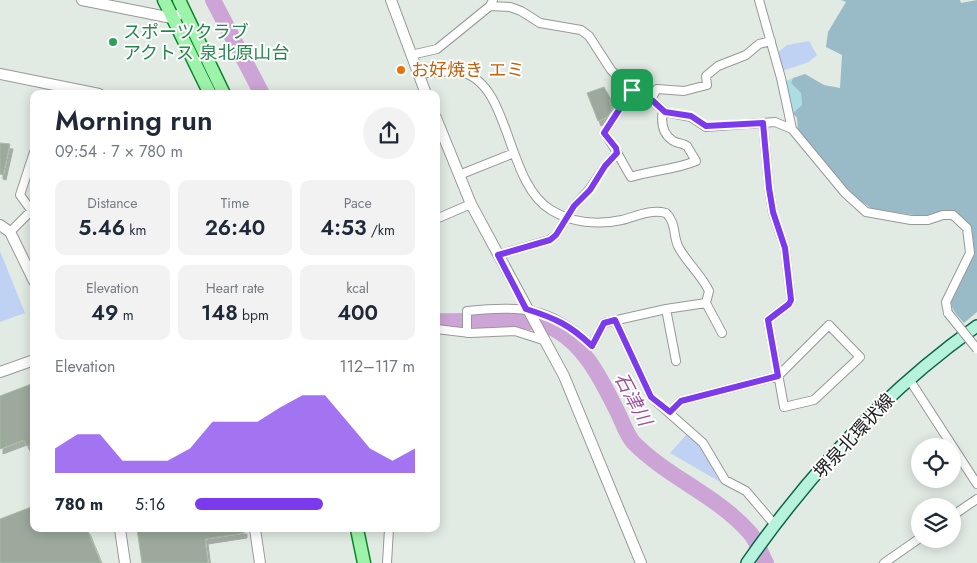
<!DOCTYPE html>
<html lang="en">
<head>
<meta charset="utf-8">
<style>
  :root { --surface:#fff; --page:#f2f2f3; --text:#1f2937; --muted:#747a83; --accent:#7c3aed }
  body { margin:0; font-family:Jost,"Noto Sans JP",sans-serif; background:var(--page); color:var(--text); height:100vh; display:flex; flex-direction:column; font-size:19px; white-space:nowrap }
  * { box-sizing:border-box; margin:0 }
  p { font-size:16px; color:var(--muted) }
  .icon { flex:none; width:28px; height:28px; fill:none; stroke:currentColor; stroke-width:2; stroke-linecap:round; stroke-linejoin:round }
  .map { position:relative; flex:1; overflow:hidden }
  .panel { position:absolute; left:30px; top:90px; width:410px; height:442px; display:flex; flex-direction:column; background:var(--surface); border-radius:10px; box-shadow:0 2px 12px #0003 }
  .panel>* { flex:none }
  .fabs { position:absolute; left:911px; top:438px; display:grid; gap:10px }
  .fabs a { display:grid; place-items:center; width:50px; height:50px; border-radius:50%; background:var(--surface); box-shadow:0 2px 12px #0003; font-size:25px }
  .pin { position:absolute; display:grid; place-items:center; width:42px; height:42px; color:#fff; margin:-21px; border-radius:10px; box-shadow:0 2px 8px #0006 }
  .round { display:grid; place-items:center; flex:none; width:52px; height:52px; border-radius:26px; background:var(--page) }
  .summary { display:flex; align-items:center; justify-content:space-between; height:85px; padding:0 25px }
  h1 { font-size:28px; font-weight:600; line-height:38px }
  .metrics { display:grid; grid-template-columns:repeat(3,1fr); gap:8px; height:85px; padding:5px 25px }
  .metrics div { display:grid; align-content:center; border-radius:10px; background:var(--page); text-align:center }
  .metrics b { font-size:21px; font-weight:600 }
  .metrics small { font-size:14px; font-weight:400 }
  .metrics p { font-size:14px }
  .chart { height:140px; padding:10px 25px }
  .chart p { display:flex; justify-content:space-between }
  .chart svg { width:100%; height:90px; margin-top:5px; fill:var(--accent); opacity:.7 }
  ul { padding:0 25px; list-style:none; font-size:16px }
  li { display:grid; grid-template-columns:80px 60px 1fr; align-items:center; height:38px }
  li i { height:12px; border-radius:6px; background:var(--accent) }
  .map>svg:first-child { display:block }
  .grass { fill:#aadee2 }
  .forest { fill:#99bbc7 }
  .park { fill:#c0d2f4 }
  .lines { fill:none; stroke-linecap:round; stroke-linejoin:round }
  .river { stroke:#cca4d6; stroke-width:16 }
  .building { fill:#9da99d; stroke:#a5bca5; filter:url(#shadow) }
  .minor-casing { stroke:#989898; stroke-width:10 }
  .tertiary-casing { stroke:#989898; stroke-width:12 }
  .secondary-casing { stroke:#0d6649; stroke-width:14 }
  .primary-casing { stroke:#0c8529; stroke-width:15 }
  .minor { stroke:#fff; stroke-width:8 }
  .tertiary { stroke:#fff; stroke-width:10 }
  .secondary { stroke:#b7f3dc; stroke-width:11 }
  .primary { stroke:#9ef3aa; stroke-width:12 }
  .minor-bridge-casing { stroke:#989898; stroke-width:10; stroke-linecap:butt }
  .minor-bridge { stroke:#fff; stroke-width:8 }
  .route-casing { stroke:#fff; stroke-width:10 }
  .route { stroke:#7c3aed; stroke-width:6 }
  .leisure-dot { fill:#2e9e5b; stroke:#fff; stroke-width:2 }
  .food-dot { fill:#e8710a; stroke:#fff; stroke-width:2 }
  .labels { text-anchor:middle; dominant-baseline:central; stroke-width:4; stroke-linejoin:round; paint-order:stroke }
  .leisure-label { font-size:18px; fill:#27864d; stroke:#fff; text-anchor:start }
  .food-label { font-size:18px; fill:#c56008; stroke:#fff; text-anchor:start }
  .street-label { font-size:18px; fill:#1b1b1b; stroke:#fff }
  .water-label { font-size:19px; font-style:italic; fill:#a1509b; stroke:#fff }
</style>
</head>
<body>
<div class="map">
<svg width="977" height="563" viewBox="0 0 977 563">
  <defs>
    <filter id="shadow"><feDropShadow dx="3" dy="5" stdDeviation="0" flood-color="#0004"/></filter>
  </defs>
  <rect width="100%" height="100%" fill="#e1ebe3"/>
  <path class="grass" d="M793,78L791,83L801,93L802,105L793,113L784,82Z"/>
  <path class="forest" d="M841,0H960L961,3L977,0V312L964,323C958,316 950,309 951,299C952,295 956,289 958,285C971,258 977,234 955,212L921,216L872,209L854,196L798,131L797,118L793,113L802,105L801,93L791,83L793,78L805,74L824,85L840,88L842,55L826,47L828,32L846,2Z"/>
  <path class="park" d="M809,41L817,55L809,62L782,71L777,53L787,45Z
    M0,251L25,313L0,322Z
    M687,434L700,446L720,482L670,453Z"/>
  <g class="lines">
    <path class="river" d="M213,0L262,94
      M436,321C468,323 523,315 550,327C585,343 603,383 619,415C623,424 627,435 633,442C668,478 717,495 750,533C757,541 761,554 766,563"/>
  </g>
  <path class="building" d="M604,87L611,100H609L612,111L607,117L598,121L587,93Z
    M0,143L10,144L3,175L0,174Z
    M34,383V444L27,446L24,440L0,449V396Z
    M34,506V529H87L101,563H0V519Z
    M137,529H244V533L205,539L208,563H142Z"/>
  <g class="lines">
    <g class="minor-casing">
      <path id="minor" d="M759,0L781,78L792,129
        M490,6L510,7L521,11L540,23L581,30L589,36L611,70L628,87L653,101L665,112L691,117L706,127L775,122L792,129L845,193L866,212L911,220H928L943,215H953L967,228L970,253L946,302L948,313
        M411,55L437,49L490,6L493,0
        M419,74C433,73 451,69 464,73C511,87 506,183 551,210C572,223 598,225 622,220C637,216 650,209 666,213C676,222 673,235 678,246C686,262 701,274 709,291L706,303L666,309L604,323L592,346C551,306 521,306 467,311V333
        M632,90L604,133C615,146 621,161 631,177C653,170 674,170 696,161L687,146C683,143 675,143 672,140C662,133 661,121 663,110
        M650,100L657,89L684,91L707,85L706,76L718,66L746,55L759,44L771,41
        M34,152L20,195L34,214
        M459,175L514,153
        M436,219L471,204
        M10,232L31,211
        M498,255L549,240L556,235L574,206L589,190L605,166L617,153
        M706,303L722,333
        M666,309L676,361
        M615,320L651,397L703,443L725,480L746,491L775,525
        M436,329L470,333L515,331L543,340
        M909,379L977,484
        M670,412L681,401L778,376L829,325L860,357L814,400L784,407C779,378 773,349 768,320L789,304L791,300L785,248L773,213L769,188L763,123
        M952,516L977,499
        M387,563L389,529
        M884,563L920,538"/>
    </g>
    <g class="tertiary-casing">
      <path id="tertiary" d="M82,0L172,18L178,15
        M391,0L426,94
        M0,74L99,94
        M436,118L471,204L564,376L641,563
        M0,225L10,232L34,281
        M0,372L34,360
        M120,529L125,563
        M255,529L260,563"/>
    </g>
    <g class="secondary-casing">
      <path id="secondary" d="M747,563C810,473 887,390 977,326"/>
    </g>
    <g class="primary-casing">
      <path id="primary" d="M164,0L210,94
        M179,0L224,94
        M357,529L364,563"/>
    </g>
    <use href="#minor" class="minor"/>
    <use href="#tertiary" class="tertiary"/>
    <use href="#secondary" class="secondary"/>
    <use href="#primary" class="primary"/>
    <g class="minor-bridge-casing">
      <path id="minor-bridge" d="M948,313L977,349"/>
    </g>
    <use href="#minor-bridge" class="minor-bridge"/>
  </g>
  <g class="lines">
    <g class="route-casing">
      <path id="route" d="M632,90L653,101L665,112L691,116L706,126L763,123L769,188L773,212L785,248L791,300L789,304L768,320L778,376L681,401L670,412L651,397L615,320L604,323L592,346C570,325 555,318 526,309L498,255L550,240L556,235L574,206L590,190L605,166L617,153L616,148L604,133Z"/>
    </g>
    <use href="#route" class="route"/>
  </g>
  <circle class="leisure-dot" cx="113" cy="42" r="5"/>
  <circle class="food-dot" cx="401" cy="70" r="5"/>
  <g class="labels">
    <g class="leisure-label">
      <text x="123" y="32">スポーツクラブ<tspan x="123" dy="21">アクトス 泉北原山台</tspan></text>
    </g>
    <g class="food-label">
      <text x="411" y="70">お好焼き エミ</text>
    </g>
    <g class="street-label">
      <text transform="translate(854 436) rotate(-47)">堺泉北環状線</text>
    </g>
    <g class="water-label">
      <text transform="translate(633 399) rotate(62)">石津川</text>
    </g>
  </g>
</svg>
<div class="fabs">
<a><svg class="icon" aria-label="locate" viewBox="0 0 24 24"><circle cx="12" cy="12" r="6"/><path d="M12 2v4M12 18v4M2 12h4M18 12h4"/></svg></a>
<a><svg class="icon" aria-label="layers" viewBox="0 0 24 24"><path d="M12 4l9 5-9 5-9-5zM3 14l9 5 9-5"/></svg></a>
</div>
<div class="pin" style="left:632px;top:90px;background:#1e9e55"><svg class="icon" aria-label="arrive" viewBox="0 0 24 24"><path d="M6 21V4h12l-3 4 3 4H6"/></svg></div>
<section class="panel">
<div class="summary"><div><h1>Morning run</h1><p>09:54 · 7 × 780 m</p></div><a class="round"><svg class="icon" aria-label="share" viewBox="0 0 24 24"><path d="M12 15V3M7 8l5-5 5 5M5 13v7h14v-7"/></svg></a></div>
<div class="metrics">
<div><p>Distance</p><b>5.46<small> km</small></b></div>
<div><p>Time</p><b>26:40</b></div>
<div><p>Pace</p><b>4:53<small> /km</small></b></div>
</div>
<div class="metrics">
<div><p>Elevation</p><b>49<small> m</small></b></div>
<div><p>Heart rate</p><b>148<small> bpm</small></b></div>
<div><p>kcal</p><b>400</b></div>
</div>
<div class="chart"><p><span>Elevation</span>112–117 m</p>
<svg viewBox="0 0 160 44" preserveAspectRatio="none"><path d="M0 44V32L10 25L20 25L30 38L40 38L50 38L60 32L70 19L80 19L90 19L100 12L110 6L120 6L130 19L140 32L150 38L160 32V44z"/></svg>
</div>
<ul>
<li><b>780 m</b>5:16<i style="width:58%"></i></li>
</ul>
</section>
</div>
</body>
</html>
